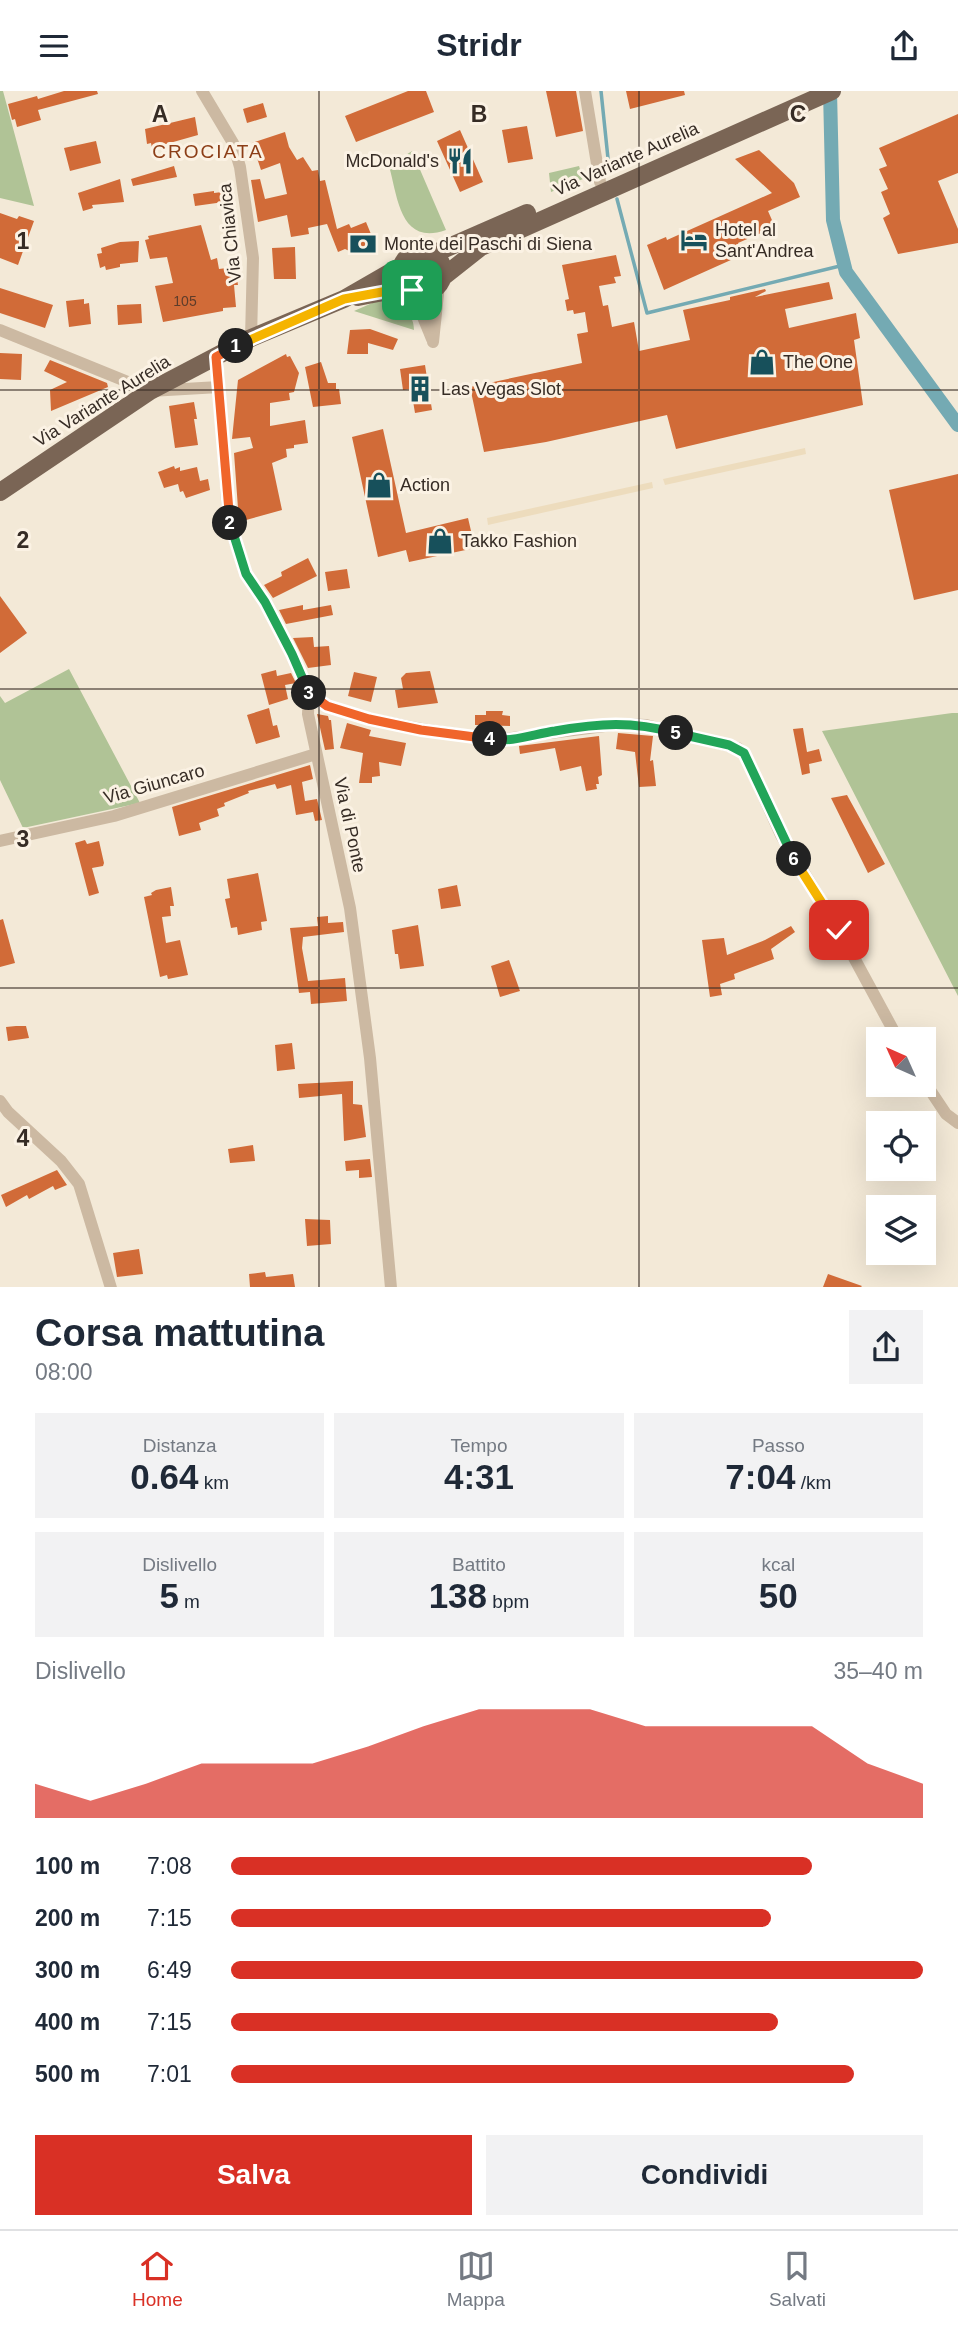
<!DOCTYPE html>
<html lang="it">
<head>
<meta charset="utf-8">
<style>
  :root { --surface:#fff; --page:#f2f2f3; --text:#1f2937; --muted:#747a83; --line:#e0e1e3; --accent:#d93025 }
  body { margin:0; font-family:Helvetica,sans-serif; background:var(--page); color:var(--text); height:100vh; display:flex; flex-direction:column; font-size:26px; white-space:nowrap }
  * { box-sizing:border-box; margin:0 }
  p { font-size:23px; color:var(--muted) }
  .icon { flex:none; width:38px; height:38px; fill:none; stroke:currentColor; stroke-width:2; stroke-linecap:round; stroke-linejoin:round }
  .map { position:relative; height:1196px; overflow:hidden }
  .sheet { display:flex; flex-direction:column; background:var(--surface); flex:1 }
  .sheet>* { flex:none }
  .needle { width:46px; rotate:315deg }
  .controls { position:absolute; left:866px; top:936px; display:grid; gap:14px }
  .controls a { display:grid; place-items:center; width:70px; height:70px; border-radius:0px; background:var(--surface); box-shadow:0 7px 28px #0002; font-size:35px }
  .pin { position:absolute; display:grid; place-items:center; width:60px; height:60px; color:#fff; margin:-30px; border-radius:14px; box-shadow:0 4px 10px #0006 }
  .km { position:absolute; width:35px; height:35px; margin:-18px; border-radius:50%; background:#222; color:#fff; font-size:19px; line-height:35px; text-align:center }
  .round { display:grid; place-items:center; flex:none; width:74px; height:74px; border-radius:0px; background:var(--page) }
  .summary { display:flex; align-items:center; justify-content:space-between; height:119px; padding:0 35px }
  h1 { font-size:38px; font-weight:800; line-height:52px }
  .metrics { display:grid; grid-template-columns:repeat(3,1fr); gap:10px; height:119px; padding:7px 35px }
  .metrics div { display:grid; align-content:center; border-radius:0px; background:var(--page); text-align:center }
  .metrics b { font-size:35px; font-weight:800 }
  .metrics small { font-size:19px; font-weight:400 }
  .metrics p { font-size:19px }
  .chart { height:196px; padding:14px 35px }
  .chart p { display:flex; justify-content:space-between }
  .chart svg { width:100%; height:126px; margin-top:7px; fill:var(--accent); opacity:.7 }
  .cta { display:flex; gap:14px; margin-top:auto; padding:14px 35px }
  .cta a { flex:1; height:80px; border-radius:0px; background:var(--accent); color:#fff; font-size:28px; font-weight:800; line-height:80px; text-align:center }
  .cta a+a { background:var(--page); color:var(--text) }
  ul { padding:0 35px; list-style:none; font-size:23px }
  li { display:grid; grid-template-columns:112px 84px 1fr; align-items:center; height:52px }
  li i { height:18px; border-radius:9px; background:var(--accent) }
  header { display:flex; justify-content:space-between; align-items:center; height:91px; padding:0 35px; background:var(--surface); font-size:32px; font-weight:800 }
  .dock { display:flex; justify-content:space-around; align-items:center; height:98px; border-top:2px solid var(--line); background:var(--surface); font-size:19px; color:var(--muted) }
  .dock a { display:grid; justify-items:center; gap:4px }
  .dock .selected { color:var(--accent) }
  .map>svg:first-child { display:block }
  .green { fill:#b0c396 }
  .plaza { fill:#eddcbd }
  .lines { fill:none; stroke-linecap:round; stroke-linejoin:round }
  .stream { stroke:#74aab3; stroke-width:3.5 }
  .canal { stroke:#74aab3; stroke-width:14 }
  .building { fill:#d16b38 }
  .street { stroke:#ccb9a2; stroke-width:12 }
  .primary { stroke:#7a6555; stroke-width:18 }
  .split-1-casing { stroke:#fff; stroke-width:14 }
  .split-2-casing { stroke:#fff; stroke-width:14 }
  .split-3-casing { stroke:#fff; stroke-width:14 }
  .split-4-casing { stroke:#fff; stroke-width:14 }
  .split-5-casing { stroke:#fff; stroke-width:14 }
  .split-6-casing { stroke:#fff; stroke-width:14 }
  .split-7-casing { stroke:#fff; stroke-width:14 }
  .split-1 { stroke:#f5b400; stroke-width:9 }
  .split-2 { stroke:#f0652b; stroke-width:9 }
  .split-3 { stroke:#22a559; stroke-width:9 }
  .split-4 { stroke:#f0652b; stroke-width:9 }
  .split-5 { stroke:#22a559; stroke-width:9 }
  .split-6 { stroke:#22a559; stroke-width:9 }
  .split-7 { stroke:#f5b400; stroke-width:9 }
  .grid { fill:none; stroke:#362c25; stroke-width:2; stroke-opacity:0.55 }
  .labels { text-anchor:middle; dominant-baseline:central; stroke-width:6; stroke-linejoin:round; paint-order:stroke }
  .number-label { font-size:14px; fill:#5d3c2a }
  .street-label { font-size:18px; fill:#362c25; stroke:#fbf2e4 }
  .poi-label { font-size:18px; fill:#362c25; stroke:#fbf2e4; text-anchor:start }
  .neighbourhood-label { font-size:19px; letter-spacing:2px; fill:#8c3e17; stroke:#fbf2e4 }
  .grid-label { font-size:23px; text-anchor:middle; font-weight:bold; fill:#362c25; stroke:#fbf2e4; stroke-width:6; stroke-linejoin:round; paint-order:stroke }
</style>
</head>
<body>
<header><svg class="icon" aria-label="menu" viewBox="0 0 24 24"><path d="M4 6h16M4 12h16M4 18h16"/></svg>Stridr<svg class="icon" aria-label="share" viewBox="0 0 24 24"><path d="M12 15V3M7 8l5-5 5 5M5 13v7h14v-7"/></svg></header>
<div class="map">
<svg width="958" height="1197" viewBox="0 0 958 1197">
  <rect width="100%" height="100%" fill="#f3e9d7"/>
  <path class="green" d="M0,0H3L34,115L0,107Z
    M412,60L446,139C400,155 398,107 389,75Z
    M579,75L583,88L551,101L549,82Z
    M379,209C396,212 414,219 414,239L354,220Z
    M69,578L140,712L23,737L0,689V605L5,612Z
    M952,622H958V905L822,640Z"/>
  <path class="plaza" d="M805,357L806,363L665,394L663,388Z
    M652,391L653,397L488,434L487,427Z"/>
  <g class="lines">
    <path class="stream" d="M601,0L609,77
      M617,108L647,222L844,174"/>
    <path class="canal" d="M830,0L833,129L846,181L958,334"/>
  </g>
  <path class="building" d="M64,0H97L98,3L38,19L41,29L17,36L15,28L12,29L8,13L37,5L38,8Z
    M408,0H426L434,21L356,51L345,25Z
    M546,0H576L583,40L556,46Z
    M626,0H684L685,4L630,18Z
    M263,12L267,26L247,32L243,18Z
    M958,23V82L938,90L958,138V152L898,163L883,127L890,123L881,101L888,98L879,78L887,75L879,57Z
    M195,26L198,44L152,57L151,52L147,53L145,38Z
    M527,35L533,68L508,72L502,39Z
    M460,39L483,91L460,101L437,50Z
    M285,41L289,56L297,69L303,66L312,80L318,79L320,90L325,89L337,138L349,133L351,137L366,131L373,148V158L358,164L345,158L338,161L327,133L308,137L309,143L291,146L287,124L258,131L251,89L260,88L265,108L287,103L280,72L261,79L252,52Z
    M96,50L101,72L70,80L64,57Z
    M759,59L794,92L800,106L768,120L775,136L738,152L742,164L664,199L647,154L666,146L667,149L772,102L735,68Z
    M174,75L177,86L133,95L131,88Z
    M120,88L124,111L92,114L93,117L83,120L78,102Z
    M214,100V102L230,100L231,110L195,115L193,103Z
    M0,122L17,128L19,125L34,130L18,174L0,167Z
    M201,134L211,169L217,167L219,178L235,176L238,194H234L236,216L223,217V220L163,231L155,195L173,192L167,166L150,168L145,149L149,148L148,145Z
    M139,150L138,171L120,173V176L106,179L105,175L100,177L97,163L102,162L101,157L120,151Z
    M295,156L296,188H274L272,157Z
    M616,164L621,185L614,186L616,192L599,195L603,215L608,214L612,236L634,231L639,260L690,249L683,219L730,209V206L765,198L766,200L755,206L829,191L833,208L785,218L789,237L856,222L860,247L854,249L863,314L676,358L667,324L546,351L484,361L470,296L582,272L577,243L588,241L585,221L574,223L573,219L567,220L565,209L569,208L562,174Z
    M0,197L53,214L45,237L0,222Z
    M84,208V213L89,212L91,233L69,236L66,210Z
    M141,213L142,232L118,234L117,214Z
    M370,238L398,248L393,259L368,252V263H347L350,239Z
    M0,262L22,263L21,289L0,288Z
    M286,263L287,266L290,265L299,282L294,301L289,302L290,309L270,312V335L305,329L308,352L294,354V357L286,358L287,366L272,372L282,419L239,431L234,362L253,357L250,346L232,348L238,289Z
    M50,269L107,292L108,296L51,320L50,299L67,291L44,280Z
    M321,271L328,292H336V298H339L341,313L313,316L305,276Z
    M425,274L432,319L415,322L411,298L403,299L400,278Z
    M194,311L197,328H194L198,354L175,357L169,315Z
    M383,338L406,442L468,427L475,457L409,471L406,459L378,466L352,346Z
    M174,375L175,378L180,376V380L197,376L200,390L208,388L210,399L186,407L183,400L180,401L178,393L164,397L158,381Z
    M958,383V499L914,509L889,399Z
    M308,467L317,485L273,507L264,494L282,485L281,481Z
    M347,478L350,497L328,500L325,481Z
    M0,505L27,542L0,562Z
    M303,514V519L331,514L333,524L286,533L279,519Z
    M313,546L314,556L329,555L331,574L308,577L293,547Z
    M276,579L277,585L291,582L296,592L285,594L288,608L269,614L261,583Z
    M430,580L438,612L398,617L395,599L403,598L401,587L406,582Z
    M354,581L377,586L371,611L348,605Z
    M269,617L273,635L277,634L280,646L256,653L247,624Z
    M486,620H503L502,624L510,625V635L475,634V624H486Z
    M317,623L328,625L329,629H331L334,658L325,659Z
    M347,632L371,639L369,645L406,652L401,675L379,671L380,685L372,686V692H359L363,662L340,657Z
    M803,637L807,661L819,658L822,670L809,673L810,682L802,684L793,638Z
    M618,642L653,645L650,670L653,669L656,695L639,696L635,661L616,658Z
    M599,645L602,684L598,686L599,693H596L597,698L586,700L581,675L560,680L555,657L520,663L519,655Z
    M310,674L313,688L302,691L305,710L317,708L322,729L315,730L313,721L296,724L291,694L277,698L275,693L248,700L249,702L224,712L225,715L217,718L219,725L199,732L201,739L179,745L172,716Z
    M847,704L885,773L868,782L831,707Z
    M85,749L87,753L99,750L104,772L103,775L92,777L99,802L89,805L75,752Z
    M258,782L267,830L261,831L262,839L238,844L237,836L231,837L225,808L230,807L227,788Z
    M457,794L461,815L441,818L438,798Z
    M171,796L174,815H170L171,825L162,826L166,852L180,849L188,884L168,888L167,884L160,886L144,806L152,804L151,802L156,799Z
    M328,825V832L343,831L344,841L303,846L302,857L308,890L345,887L347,910L311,913L310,901L299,902L290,837L318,835L317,826Z
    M3,828L15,872L0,876V829Z
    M418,834L424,875L400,878L398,863H395L392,839Z
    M791,835L795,841L771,858L774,868L734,883L735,888L720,893L722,904L710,906L702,849L724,847L727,864L765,849Z
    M509,869L520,900L500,906L491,875Z
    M16,935H26L29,947L8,950L6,936Z
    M292,952L295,978L277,980L275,954Z
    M353,990V1013L362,1014L366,1046L344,1050L342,1003L299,1007L298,993Z
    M253,1054L255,1070L230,1072L228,1058Z
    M370,1068L372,1086L359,1087V1079L346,1080L345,1070Z
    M57,1079L67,1094L55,1099L53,1095L29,1108L27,1104L6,1116L1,1104Z
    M305,1128L330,1129L331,1153L307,1155Z
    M139,1158L143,1183L117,1186L113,1162Z
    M265,1181L266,1186L293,1183L295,1196H250L249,1183Z
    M828,1183L862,1195L861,1196H823Z"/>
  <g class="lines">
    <path class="street" d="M202,0L233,52L240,76L253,167L251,247
      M585,0L600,91
      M412,199L432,248
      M0,239L150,300L219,296
      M433,251L439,193
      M217,266L227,409L232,441L246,483L265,511L292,563L309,601L308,623L350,817L370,967L391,1197
      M309,601L327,615L369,628L421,638L496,649L620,633L646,634L738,657L744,662L781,744L839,839L898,948
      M0,750L114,725L316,663
      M924,990L946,1023L958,1032
      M0,1010L8,1021L61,1070L79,1093L111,1197"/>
    <path class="primary" d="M401 181a21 21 0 1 1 42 0a21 21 0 1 1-42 0Z
      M433,163L527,122
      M443,186L481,156L832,0
      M358,206L409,196
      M0,401L150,300L251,247L344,208L403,174"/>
  </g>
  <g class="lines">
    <g class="split-1-casing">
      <path id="split-1" d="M236,255L344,208L409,196L412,199"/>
    </g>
    <g class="split-2-casing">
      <path id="split-2" d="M230,432L216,266L236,255"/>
    </g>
    <g class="split-3-casing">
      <path id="split-3" d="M230,432L246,483L265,511L292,563L309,602"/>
    </g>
    <g class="split-4-casing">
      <path id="split-4" d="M309,602L327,615L369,628L421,639L490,648"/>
    </g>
    <g class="split-5-casing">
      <path id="split-5" d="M490,648C511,652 534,643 555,640C600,632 632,630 676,642"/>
    </g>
    <g class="split-6-casing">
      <path id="split-6" d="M676,642L729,654L744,662L794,768"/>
    </g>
    <g class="split-7-casing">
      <path id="split-7" d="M794,768L839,839"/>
    </g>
    <use href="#split-1" class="split-1"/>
    <use href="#split-2" class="split-2"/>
    <use href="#split-3" class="split-3"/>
    <use href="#split-4" class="split-4"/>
    <use href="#split-5" class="split-5"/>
    <use href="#split-6" class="split-6"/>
    <use href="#split-7" class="split-7"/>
  </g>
  <path class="grid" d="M319,0V1197M639,0V1197M0,299H958M0,598H958M0,897H958"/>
  <defs>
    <g id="restaurant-bare" transform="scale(2.1)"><path d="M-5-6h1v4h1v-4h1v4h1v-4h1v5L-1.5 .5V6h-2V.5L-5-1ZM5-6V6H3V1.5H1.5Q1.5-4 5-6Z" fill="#17505b" stroke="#fbf2e4" stroke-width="2.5" paint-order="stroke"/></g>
    <g id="hotel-bare" transform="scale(2.1)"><path d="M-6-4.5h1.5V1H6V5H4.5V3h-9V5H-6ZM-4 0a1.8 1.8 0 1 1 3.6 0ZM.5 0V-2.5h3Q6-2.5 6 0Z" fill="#17505b" stroke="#fbf2e4" stroke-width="2.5" paint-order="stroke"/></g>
    <g id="bank-bare" transform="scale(2.1)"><path d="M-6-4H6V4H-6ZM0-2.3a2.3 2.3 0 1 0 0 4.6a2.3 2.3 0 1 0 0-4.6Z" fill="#17505b" stroke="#fbf2e4" stroke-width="2.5" paint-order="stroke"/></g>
    <g id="shop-bare" transform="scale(2.1)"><path d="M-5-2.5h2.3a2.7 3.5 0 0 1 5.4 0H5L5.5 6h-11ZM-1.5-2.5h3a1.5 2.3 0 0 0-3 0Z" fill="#17505b" stroke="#fbf2e4" stroke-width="2.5" paint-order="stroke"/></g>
    <g id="building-bare" transform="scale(2.1)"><path d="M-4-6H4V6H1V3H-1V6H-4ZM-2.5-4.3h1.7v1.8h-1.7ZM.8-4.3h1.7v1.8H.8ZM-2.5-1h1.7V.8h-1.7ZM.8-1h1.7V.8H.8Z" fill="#17505b" stroke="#fbf2e4" stroke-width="2.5" paint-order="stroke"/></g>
  </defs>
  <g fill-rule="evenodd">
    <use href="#restaurant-bare" x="460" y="70"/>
    <use href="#hotel-bare" x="694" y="149"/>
    <use href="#bank-bare" x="363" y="153"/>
    <use href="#shop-bare" x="762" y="271"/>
    <use href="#building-bare" x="420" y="298"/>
    <use href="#shop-bare" x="379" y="394"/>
    <use href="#shop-bare" x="440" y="450"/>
  </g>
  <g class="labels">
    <g class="number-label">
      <text x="185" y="210">105</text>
    </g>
    <g class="street-label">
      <text transform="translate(626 68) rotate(-24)">Via Variante Aurelia</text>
      <text transform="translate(230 142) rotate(-96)">Via Chiavica</text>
      <text transform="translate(102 310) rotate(-32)">Via Variante Aurelia</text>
      <text transform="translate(154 693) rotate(-16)">Via Giuncaro</text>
      <text transform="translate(350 734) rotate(78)">Via di Ponte</text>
    </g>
    <g class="poi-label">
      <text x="439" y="70" text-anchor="end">McDonald's</text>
      <text x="715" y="139">Hotel al<tspan x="715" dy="21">Sant'Andrea</tspan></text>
      <text x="384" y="153">Monte dei Paschi di Siena</text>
      <text x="783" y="271">The One</text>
      <text x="441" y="298">Las Vegas Slot</text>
      <text x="400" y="394">Action</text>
      <text x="461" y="450">Takko Fashion</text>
    </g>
    <g class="neighbourhood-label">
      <text x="208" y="60">CROCIATA</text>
    </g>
  </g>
  <g class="grid-label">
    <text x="160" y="31">A</text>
    <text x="479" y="31">B</text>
    <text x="798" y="31">C</text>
    <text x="23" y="158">1</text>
    <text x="23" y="457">2</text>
    <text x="23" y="756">3</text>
    <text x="23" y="1055">4</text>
  </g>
</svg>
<div class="controls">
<a><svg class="needle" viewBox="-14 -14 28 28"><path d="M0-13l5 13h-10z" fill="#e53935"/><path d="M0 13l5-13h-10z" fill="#747a83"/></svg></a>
<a><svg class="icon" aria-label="locate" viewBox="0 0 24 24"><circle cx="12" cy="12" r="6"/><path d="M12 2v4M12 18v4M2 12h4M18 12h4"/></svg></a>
<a><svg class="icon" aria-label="layers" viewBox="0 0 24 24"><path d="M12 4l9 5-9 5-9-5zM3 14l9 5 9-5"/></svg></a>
</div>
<div class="pin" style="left:412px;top:199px;background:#1e9e55"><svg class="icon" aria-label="arrive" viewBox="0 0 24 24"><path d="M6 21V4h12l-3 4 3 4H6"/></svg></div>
<div class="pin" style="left:839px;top:839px;background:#d93025"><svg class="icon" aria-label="check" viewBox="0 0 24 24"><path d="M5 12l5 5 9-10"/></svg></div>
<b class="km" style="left:236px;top:255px">1</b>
<b class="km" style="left:230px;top:432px">2</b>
<b class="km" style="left:309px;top:602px">3</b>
<b class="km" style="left:490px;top:648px">4</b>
<b class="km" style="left:676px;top:642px">5</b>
<b class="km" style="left:794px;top:768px">6</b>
</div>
<section class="sheet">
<div class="summary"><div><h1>Corsa mattutina</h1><p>08:00</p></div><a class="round"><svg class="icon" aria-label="share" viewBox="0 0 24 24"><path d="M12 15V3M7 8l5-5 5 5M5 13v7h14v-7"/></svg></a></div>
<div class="metrics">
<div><p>Distanza</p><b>0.64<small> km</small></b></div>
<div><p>Tempo</p><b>4:31</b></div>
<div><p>Passo</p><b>7:04<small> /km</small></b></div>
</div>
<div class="metrics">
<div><p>Dislivello</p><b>5<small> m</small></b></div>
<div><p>Battito</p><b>138<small> bpm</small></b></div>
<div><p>kcal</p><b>50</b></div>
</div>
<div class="chart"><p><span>Dislivello</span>35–40 m</p>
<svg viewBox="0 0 160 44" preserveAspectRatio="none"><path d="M0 44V32L10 38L20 32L30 25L40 25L50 25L60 19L70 12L80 6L90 6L100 6L110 12L120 12L130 12L140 12L150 25L160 32V44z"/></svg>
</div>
<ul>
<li><b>100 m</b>7:08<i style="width:84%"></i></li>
<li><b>200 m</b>7:15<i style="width:78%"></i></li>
<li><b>300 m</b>6:49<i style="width:100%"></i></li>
<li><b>400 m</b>7:15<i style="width:79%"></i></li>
<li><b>500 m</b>7:01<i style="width:90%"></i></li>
</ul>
<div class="cta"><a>Salva</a><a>Condividi</a></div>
</section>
<nav class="dock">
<a class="selected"><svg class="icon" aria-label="home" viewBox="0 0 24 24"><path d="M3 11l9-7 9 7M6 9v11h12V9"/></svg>Home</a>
<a><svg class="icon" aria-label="map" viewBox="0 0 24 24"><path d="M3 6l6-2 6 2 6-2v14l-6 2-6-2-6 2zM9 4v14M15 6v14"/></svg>Mappa</a>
<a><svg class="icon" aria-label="saved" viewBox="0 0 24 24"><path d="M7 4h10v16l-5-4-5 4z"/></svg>Salvati</a>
</nav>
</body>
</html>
